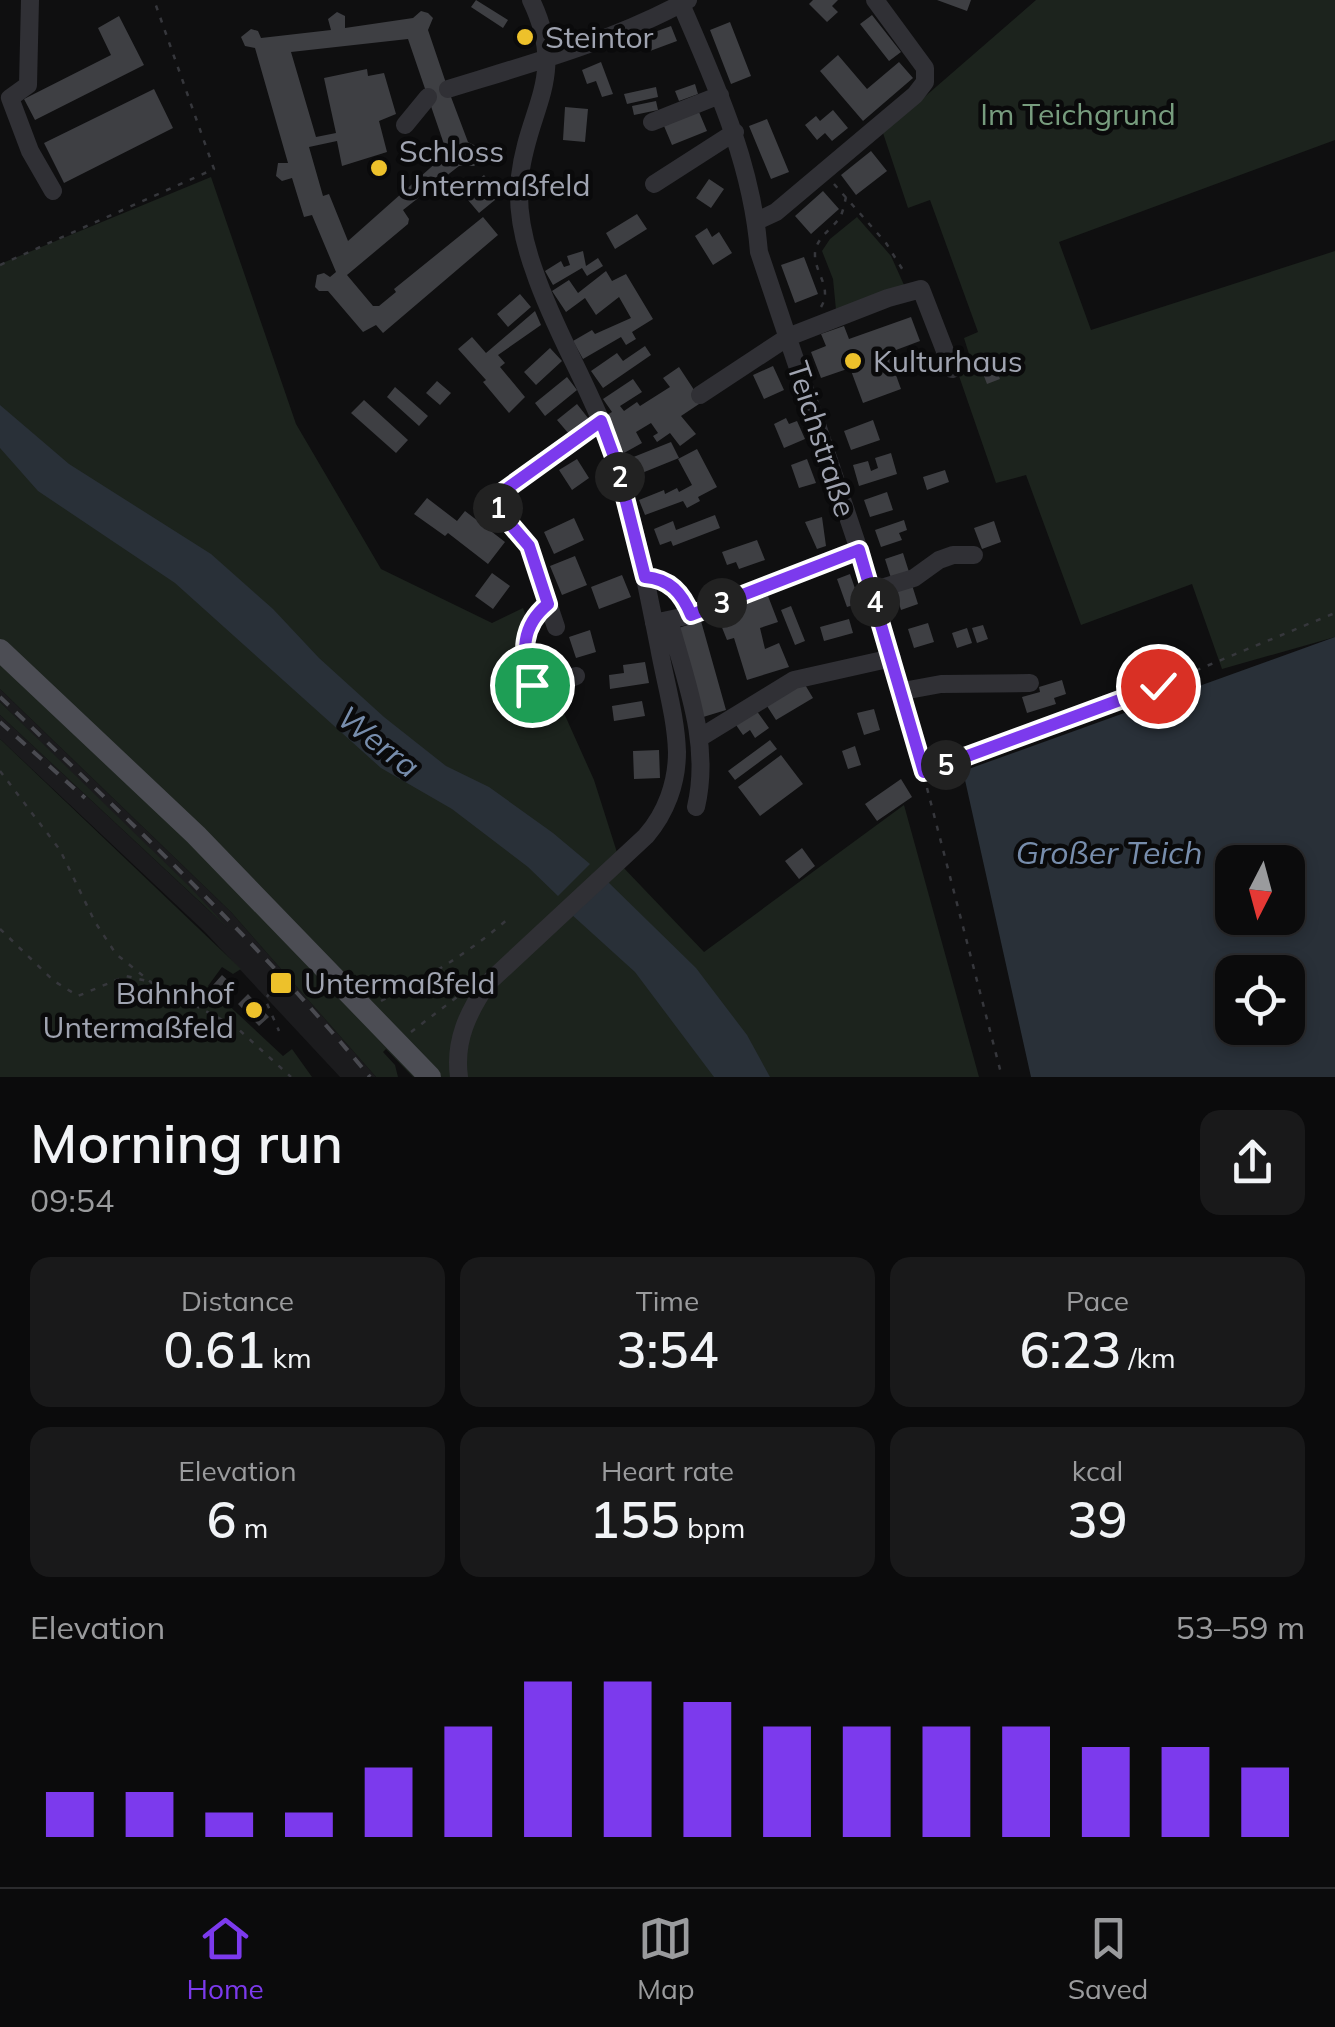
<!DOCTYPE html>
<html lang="en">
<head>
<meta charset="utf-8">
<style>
  :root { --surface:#0b0b0c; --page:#19191a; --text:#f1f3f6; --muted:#9a9b9d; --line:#2b2b2d; --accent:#7c3aed }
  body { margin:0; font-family:Mulish,sans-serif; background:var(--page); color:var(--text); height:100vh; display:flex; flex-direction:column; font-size:38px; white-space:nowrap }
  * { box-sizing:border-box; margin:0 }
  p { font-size:32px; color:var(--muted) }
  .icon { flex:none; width:55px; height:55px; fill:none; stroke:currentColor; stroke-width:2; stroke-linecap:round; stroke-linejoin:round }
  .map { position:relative; height:1077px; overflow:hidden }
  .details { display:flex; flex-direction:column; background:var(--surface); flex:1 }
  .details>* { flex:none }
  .needle { width:65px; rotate:186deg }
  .tools { position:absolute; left:1215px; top:845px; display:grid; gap:20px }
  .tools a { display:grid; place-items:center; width:90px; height:90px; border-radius:20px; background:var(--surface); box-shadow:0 5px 15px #0003,0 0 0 2px var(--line); font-size:50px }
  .pin { position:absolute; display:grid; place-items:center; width:85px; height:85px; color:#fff; margin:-42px; border:5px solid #fff; border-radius:50%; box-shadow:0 2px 10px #0007 }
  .km { position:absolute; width:50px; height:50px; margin:-25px; border-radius:50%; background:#222; color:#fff; font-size:28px; line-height:50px; text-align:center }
  .round { display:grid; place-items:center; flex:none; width:105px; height:105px; border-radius:20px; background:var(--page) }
  .summary { display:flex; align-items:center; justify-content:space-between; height:170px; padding:0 30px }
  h1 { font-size:55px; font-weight:600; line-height:75px }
  .metrics { display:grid; grid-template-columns:repeat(3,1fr); gap:15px; height:170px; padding:10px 30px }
  .metrics div { display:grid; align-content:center; border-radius:20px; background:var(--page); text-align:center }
  .metrics b { font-size:50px; font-weight:600 }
  .metrics small { font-size:28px; font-weight:400 }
  .metrics p { font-size:28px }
  .chart { height:280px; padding:20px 30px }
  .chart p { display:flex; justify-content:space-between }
  .chart svg { width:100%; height:180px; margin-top:10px; stroke:var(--accent); stroke-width:6 }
  .menu { display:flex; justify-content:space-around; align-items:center; height:140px; border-top:2px solid var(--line); background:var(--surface); font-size:28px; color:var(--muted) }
  .menu a { display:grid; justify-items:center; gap:5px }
  .menu .current { color:var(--accent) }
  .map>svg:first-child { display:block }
  .built { fill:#1b1b1d }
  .green { fill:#1c231d }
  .water { fill:#293038; fill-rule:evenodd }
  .building { fill:#3e3f43; fill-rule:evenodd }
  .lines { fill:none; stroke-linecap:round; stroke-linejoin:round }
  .path { stroke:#36373c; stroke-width:2.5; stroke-dasharray:5 8; stroke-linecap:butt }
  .minor { stroke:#303035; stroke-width:18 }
  .major { stroke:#4c4d54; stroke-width:22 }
  .rail { stroke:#494a50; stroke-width:4; stroke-dasharray:12 10; stroke-linecap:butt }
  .route-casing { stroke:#fff; stroke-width:20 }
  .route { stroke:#7c3aed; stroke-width:12 }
  .poi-dot { fill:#edc12b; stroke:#0a0a0b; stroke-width:4 }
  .labels { text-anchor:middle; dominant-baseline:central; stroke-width:9; stroke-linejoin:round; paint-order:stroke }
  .poi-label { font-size:30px; fill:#a0a4b1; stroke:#0a0a0b; text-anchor:start }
  .park-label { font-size:30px; fill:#779c7e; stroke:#0a0a0b }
  .street-label { font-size:30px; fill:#a0a4b1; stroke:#0a0a0b }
  .water-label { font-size:32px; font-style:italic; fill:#778dac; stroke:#0a0a0b }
</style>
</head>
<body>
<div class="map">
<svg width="1335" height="1077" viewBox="0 0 1335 1077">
  <rect width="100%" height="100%" fill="#0f0f10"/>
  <path class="built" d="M0,689L231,912L376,1077H340L205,932L0,739V715L216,917L0,702Z"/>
  <path class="green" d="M1036,0H1335V140L1059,242L1091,330L1335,251V637L1222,669L1192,584L1081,625L1026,475L996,483L959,376L974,370L964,338L978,332L930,200L908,208L883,133Z
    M211,177L296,424L381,569L492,623L523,608L546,673L594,780L621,865L704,952L904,805L979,1077H413L386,1049L383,1052L395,1065L398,1077H376L231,912L0,689V264Z
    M857,217L891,256L904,285L836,310L833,279L822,251L830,239Z
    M0,702L189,886L229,929L0,715Z
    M0,739L241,969L233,974L222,967L208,986L283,1056L292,1049L312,1077H0Z"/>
  <path class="water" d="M0,405L69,464L211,554L273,609L319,658L384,717L446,766L489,787L553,833L590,864L558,896L528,867L452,809L381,768L175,583L38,491L0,448Z
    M1335,637V1077H1031L963,771ZM1288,862V918H1232V862ZM1288,972V1028H1232V972Z
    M607,881L696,968L747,1035L770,1077H714L635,972L571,914Z"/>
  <path class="building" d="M476,0L508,20L503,28L471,7Z
    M813,0H838L832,6L838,12L827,22L809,4Z
    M937,0H971L967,11Z
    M421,11L428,13L433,18L428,30L448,89L468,142L480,148L481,160L474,166H459L403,210L409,219L408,224L347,275L373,306H379L396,292L394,289L483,217L498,235L383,333L376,325L363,332L328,291H319L315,287L317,275L324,273L330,277L336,272L312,215L304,217L292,178L282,181L276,176L278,163H288L255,48L245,46L241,37L251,29L258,31L261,38L331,30L328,19L337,12L345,16V28L413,18ZM408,39L447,153L348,241L329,194L323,196L309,147L337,141L342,166L387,152L379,121L396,114L384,73L368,76L367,69L324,78L336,133L316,137L291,52Z
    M872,15L901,52L889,61L860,24Z
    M119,16L144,65L35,120L24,99L111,55L98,28Z
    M730,22L751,76L731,84L710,30Z
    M671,26L677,41L650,51L644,36Z
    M838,55L867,89L899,62L913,78L863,121L820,71Z
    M601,62L613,94L602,97L596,81L587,84L582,70Z
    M695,84L698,94L679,101L675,91Z
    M656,87L658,97L627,104L624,94Z
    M154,89L173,128L64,183L44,143Z
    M656,101L658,110L634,115L632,106Z
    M565,107L588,109L585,142L563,140Z
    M833,110L848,128L832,141L825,133L817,140L805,125L816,116L820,121Z
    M699,112L707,131L672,145L664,126Z
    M767,119L789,172L771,179L749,126Z
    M871,151L887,171L856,195L841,175Z
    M484,175L501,195L479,213L462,193Z
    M709,179L724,189L711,208L696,198Z
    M823,191L839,209L811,234L795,216Z
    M637,214L647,229L615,249L606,233Z
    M707,228L712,237L719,232L732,253L713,265L695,236Z
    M583,251L586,266L598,258L603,266L587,276L582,268L553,285L545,271L561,261L564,267L570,265L567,256Z
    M804,257L818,294L795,303L781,265Z
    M606,271L612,281L626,274L653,319L632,332L636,339L626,345L621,337L583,359L573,341L592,330L595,334L631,318L619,297L596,315L585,298L566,312L552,291L569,280L578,293Z
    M520,294L531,307L508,327L497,314Z
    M535,311L541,325L498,355L505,363L500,367L525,397L509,413L483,382L486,380L458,349L472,337L486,353Z
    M911,317L920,341L888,353L901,389L863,403L850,368L821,378L811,352L826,346L821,334L844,326L849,339Z
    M645,346L651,355L603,388L591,371L617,353L623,361Z
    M550,348L562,361L536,385L524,372Z
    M773,366L784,390L764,399L753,375Z
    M995,366L1000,379L987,384L982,371Z
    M679,367L702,402L681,416L696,434L680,446L670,433L657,442L653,436L658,433L651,423L636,432L642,443L624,453L605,416L612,412L603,399L633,379L642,392L620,406L624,411L637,402L640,406L670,387L663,378Z
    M567,377L577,390L545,416L535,403Z
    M437,381L451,393L440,405L426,393Z
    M395,387L428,416L419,426L387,397Z
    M364,400L408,440L396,453L351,413Z
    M577,404L588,418L569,434L557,420Z
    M786,418L789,424L797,421L805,439L784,448L774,424Z
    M873,420L880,440L851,450L844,431Z
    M671,442L679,458L632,477L626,460Z
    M697,449L717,487L698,497L700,501L687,508L683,501L645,515L639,500L664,490L665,494L677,488L679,492L692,485L678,459Z
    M891,453L897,474L859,486L853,465L868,461L871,471L878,468L875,458Z
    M577,459L589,478L572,490L559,470Z
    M807,459L816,483L799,488L791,465Z
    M945,470L949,482L927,490L923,477Z
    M887,492L893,510L870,517L864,500Z
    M427,498L457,521L465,511L505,542L488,564L448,533L445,536L414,514Z
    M715,515L720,528L673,546L671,541L660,545L654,529L673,521L676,530Z
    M822,517L826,546L817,549L805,522Z
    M574,518L584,540L554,554L544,532Z
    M904,520L907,530L899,533L902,540L881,547L875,530Z
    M994,521L1001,542L982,549L974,528Z
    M757,540L765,560L739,569L736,562L727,565L722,552Z
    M903,553L909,572L891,578L885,559Z
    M575,556L587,585L562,595L550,566Z
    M492,573L510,586L493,609L475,596Z
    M850,574L860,603L847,607L837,579Z
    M622,575L631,597L599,609L591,587Z
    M912,585L918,604L901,610L895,590Z
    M768,596L778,622L760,628L765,649L779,643L789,667L747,680L734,638L727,640L717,615Z
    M791,606L805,641L795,645L781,610Z
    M849,619L853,633L824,641L820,627Z
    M701,621L726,710L700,718L675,629Z
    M928,623L934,642L914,648L908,629Z
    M983,625L988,639L977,643L972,628Z
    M967,628L972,643L957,648L952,633Z
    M590,630L596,652L576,658L569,637Z
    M645,662L649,683L610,689L609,675L624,673L623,665Z
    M1062,680L1066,694L1054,698L1056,704L1027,713L1022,697L1040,692L1039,687Z
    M804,683L813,698L776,720L767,706Z
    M642,701L645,716L614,721L612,706Z
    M874,709L880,730L864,735L857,713Z
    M756,710L769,728L755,738L750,730L743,735L736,725Z
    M770,740L777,749L735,780L728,771Z
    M855,746L861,765L848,769L842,751Z
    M659,750L660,778L634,779L633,751Z
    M781,755L803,784L760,816L738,787Z
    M901,779L912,797L877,821L865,804Z
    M802,848L815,866L799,879L785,861Z
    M222,975L233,985L224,995L213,985Z
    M248,994L269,1017L259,1026L238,1004Z"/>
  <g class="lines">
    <path class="path" d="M834,184L886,243L906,275
      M0,265L214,169L154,0
      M821,307C833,287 814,273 815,253C816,239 830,230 838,220C843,214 844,205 846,197
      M940,766L1158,686L1335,613
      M0,771L60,850L95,922L116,954L152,983L236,1027L291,1077
      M927,788L1002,1077
      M0,929L54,981L78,996L126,976L147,981
      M270,993L265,999L279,1031
      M381,1001C428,977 469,953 509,918
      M411,1032L461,994"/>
    <path class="minor" d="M30,0L28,85L10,98L30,151L53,191
      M681,4C716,85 752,163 759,252L859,550L924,772
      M448,89C529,64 614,41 688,0
      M652,122L720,95
      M405,125L428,97
      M654,184L735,132
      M757,221L776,212L915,95L925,82V68L875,0
      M700,395L788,337L888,298L921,289L952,369
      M645,577C670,579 682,593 691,615
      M871,591L914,578L939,560L953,555H974
      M548,604C521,626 522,653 532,685L544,688L576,676
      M669,620C686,682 711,744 696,807
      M654,623L691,615L859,550
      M556,627L529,547L500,512L494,498L601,421
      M903,691L941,684L1030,683
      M701,737L794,680L892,658
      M459,1077C454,1041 468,1012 488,983L646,836C666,813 677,783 677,752C676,717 665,681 659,647C644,572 630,497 603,426C582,374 553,326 535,273C524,243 516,208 520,176C528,107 568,77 531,0"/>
    <path class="major" d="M0,650L196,835L430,1077"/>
    <path class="rail" d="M0,697C127,819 257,940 370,1077
      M0,722L85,798"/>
  </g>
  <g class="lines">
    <g class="route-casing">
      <path id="route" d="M532,685C521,653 521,626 548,604L529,546L500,512L494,498L601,421L616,462L645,577C670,579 682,593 691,615L859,550L924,772L1158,686"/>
    </g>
    <use href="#route" class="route"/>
  </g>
  <g class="poi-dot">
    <circle cx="525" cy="37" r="10"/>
    <circle cx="379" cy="168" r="10"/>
    <circle cx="853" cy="361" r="10"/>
    <rect x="269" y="971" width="24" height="24" rx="5"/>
    <circle cx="254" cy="1010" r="10"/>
  </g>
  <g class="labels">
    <g class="poi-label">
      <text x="545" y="37">Steintor</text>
      <text x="399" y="151">Schloss<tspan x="399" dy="34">Untermaßfeld</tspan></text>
      <text x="873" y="361">Kulturhaus</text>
      <text x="304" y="983">Untermaßfeld</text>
      <text x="234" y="993" text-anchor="end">Bahnhof<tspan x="234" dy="34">Untermaßfeld</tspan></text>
    </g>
    <g class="park-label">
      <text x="1078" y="114">Im Teichgrund</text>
    </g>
    <g class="street-label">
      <text transform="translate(822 439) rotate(72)">Teichstraße</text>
    </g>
    <g class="water-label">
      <text transform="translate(379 741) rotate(38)">Werra</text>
      <text x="1109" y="852">Großer Teich</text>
    </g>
  </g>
</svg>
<div class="tools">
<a><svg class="needle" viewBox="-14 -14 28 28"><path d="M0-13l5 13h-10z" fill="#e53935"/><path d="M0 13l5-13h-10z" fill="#9a9b9d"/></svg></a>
<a><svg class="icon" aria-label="locate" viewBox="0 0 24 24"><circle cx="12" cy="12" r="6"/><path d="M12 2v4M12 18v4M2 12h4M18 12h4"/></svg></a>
</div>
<div class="pin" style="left:532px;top:685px;background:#1e9e55"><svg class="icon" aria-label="arrive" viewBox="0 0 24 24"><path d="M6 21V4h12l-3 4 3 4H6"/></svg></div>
<div class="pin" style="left:1158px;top:686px;background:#d93025"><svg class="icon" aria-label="check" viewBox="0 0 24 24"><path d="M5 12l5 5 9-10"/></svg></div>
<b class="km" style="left:498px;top:508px">1</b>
<b class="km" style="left:620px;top:477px">2</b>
<b class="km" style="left:722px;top:603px">3</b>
<b class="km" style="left:875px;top:602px">4</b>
<b class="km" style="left:946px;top:765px">5</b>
</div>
<section class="details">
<div class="summary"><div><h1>Morning run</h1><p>09:54</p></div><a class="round"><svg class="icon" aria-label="share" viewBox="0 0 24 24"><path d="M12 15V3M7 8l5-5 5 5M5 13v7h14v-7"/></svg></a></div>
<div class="metrics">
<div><p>Distance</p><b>0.61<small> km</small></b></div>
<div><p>Time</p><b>3:54</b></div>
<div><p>Pace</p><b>6:23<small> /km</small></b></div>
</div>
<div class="metrics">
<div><p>Elevation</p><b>6<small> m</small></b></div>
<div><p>Heart rate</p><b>155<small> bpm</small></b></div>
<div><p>kcal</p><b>39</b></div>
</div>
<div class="chart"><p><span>Elevation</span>53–59 m</p>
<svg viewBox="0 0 160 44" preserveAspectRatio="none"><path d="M5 44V33M15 44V33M25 44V38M35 44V38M45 44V27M55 44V17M65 44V6M75 44V6M85 44V11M95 44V17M105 44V17M115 44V17M125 44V17M135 44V22M145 44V22M155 44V27"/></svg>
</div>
</section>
<nav class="menu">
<a class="current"><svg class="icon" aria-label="home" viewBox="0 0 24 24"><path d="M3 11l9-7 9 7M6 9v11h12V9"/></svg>Home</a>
<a><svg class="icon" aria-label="map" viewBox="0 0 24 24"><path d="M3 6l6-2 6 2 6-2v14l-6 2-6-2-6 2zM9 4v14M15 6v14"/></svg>Map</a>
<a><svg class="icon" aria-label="saved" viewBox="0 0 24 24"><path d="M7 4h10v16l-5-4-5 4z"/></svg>Saved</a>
</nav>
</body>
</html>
